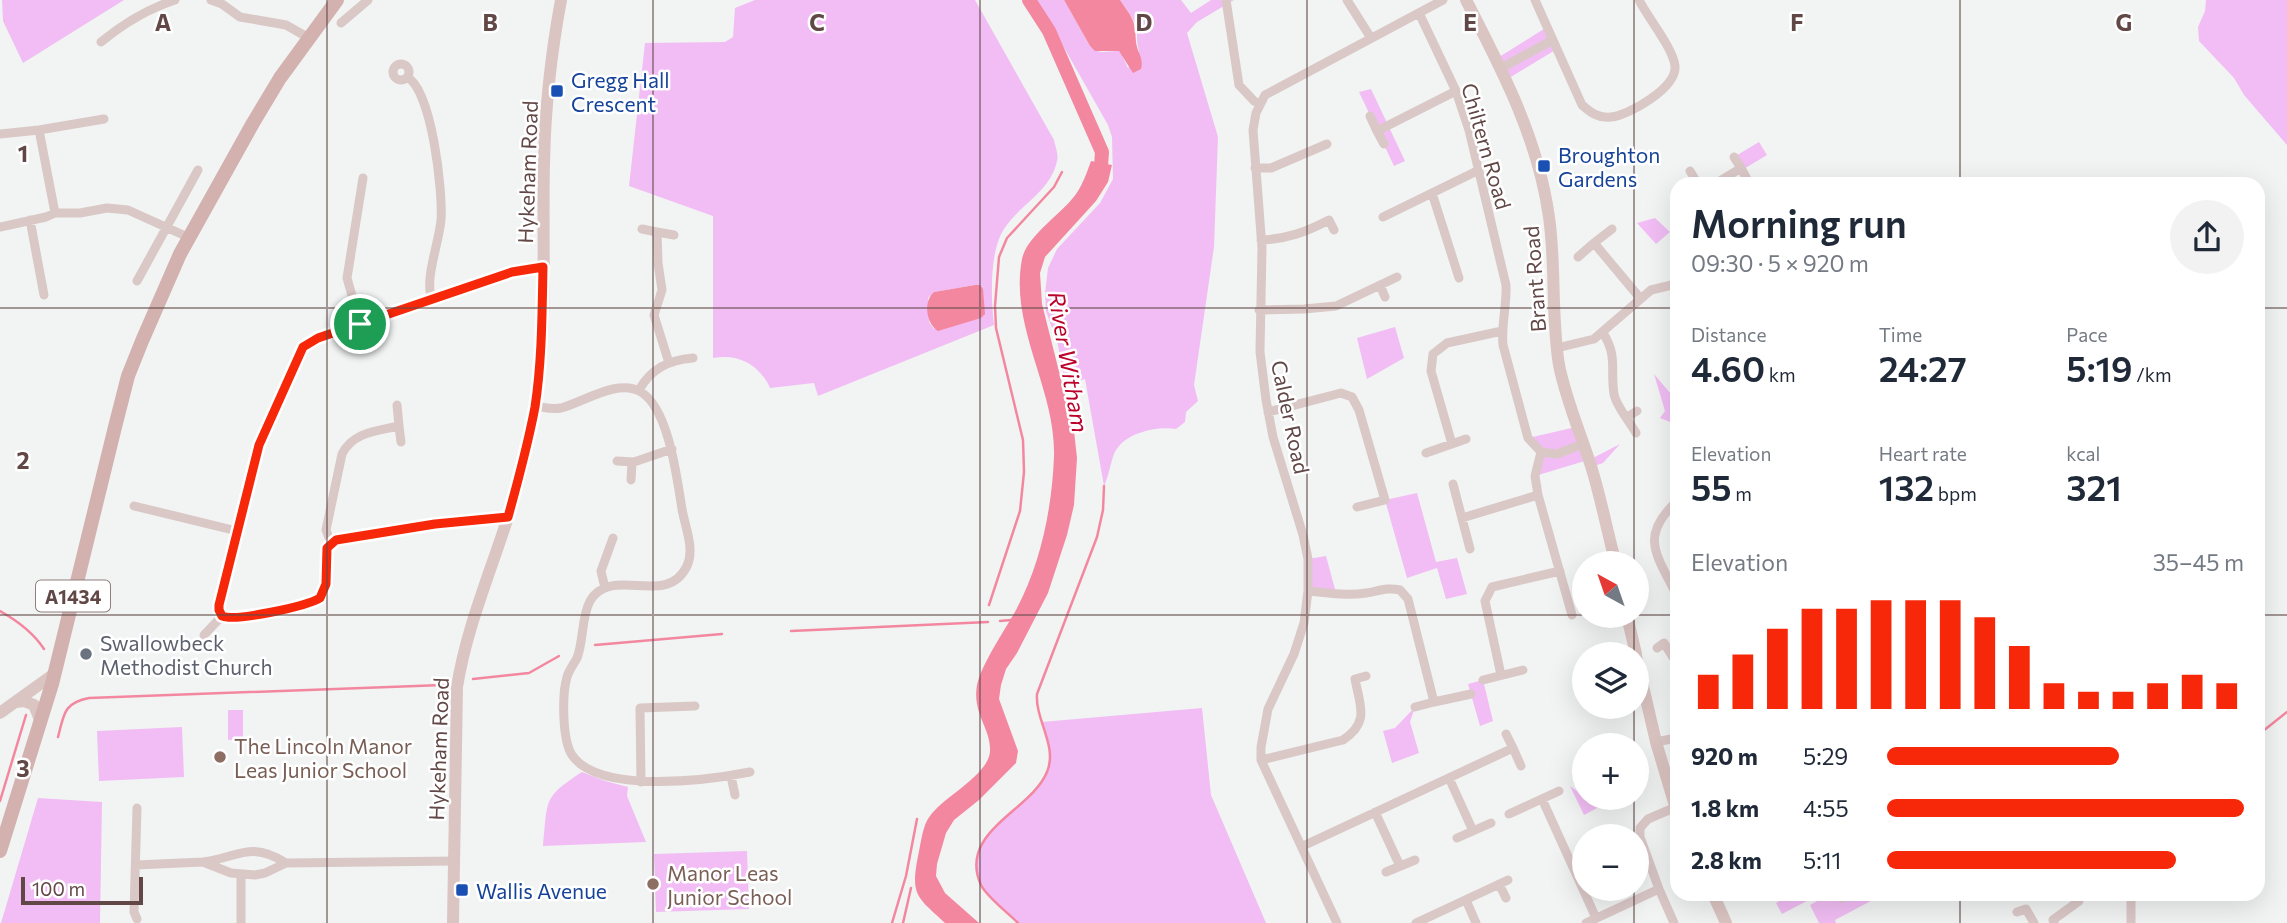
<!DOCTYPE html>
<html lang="en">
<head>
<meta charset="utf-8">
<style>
  :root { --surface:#fff; --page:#f2f2f3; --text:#1f2937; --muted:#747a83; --accent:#f62809 }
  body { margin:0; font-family:Commissioner,sans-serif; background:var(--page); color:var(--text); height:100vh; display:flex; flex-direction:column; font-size:26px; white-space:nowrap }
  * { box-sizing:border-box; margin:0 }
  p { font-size:23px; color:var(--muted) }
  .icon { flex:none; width:38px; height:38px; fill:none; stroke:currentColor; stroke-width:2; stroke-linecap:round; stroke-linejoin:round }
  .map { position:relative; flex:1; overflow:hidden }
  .details { position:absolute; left:1670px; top:177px; width:595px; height:724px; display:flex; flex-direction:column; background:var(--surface); border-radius:21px; box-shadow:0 7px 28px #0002 }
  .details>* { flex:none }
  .needle { width:46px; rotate:320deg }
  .tools { position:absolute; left:1572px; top:551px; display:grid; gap:14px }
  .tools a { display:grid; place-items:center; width:77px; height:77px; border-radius:50%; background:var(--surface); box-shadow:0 7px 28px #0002; font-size:35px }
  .scale { position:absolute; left:21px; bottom:18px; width:122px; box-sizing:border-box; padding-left:7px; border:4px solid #614847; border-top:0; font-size:19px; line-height:24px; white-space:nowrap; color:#614847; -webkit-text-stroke:5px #fff; paint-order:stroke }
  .pin { position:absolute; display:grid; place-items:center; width:60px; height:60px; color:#fff; margin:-30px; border:4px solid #fff; border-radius:50%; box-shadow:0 2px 7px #0007 }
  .round { display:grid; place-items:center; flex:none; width:74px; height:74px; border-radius:37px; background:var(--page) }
  .head { display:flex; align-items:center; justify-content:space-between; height:119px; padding:0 21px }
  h1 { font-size:38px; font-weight:600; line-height:52px }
  .figures { display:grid; grid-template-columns:repeat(3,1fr); gap:10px; height:119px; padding:7px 21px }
  .figures div { display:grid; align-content:center }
  .figures b { font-size:35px; font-weight:600 }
  .figures small { font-size:19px; font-weight:400 }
  .figures p { font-size:19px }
  .chart { height:196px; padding:14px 21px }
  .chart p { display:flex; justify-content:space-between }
  .chart svg { width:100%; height:126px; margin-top:7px; stroke:var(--accent); stroke-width:6 }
  ul { padding:0 21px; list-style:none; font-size:23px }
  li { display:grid; grid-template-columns:112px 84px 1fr; align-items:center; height:52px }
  li i { height:18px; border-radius:9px; background:var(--accent) }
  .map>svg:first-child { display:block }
  .green { fill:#f1bdf4; fill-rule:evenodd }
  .water { fill:#f487a0 }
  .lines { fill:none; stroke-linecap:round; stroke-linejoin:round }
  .stream { stroke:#f487a0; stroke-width:2.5 }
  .river { stroke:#f487a0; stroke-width:14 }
  .street { stroke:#dac8c7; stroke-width:9 }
  .secondary { stroke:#dbc5c3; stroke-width:12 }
  .primary { stroke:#d2b1af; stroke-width:14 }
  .route-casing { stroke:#fff; stroke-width:14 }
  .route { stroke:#f62809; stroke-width:9 }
  .grid { fill:none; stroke:#614847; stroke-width:2; stroke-opacity:0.55 }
  .transit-dot { fill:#1a4fb4; stroke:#fff; stroke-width:2.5 }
  .worship-dot { fill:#6b7280; stroke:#fff; stroke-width:2.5 }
  .education-dot { fill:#8d6e63; stroke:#fff; stroke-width:2.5 }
  .labels { text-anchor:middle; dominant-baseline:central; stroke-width:5; stroke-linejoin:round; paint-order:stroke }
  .shield { fill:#fff; stroke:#907f7e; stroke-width:2 }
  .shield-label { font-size:19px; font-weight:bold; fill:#614847 }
  .transit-label { font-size:21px; fill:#164399; stroke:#fff; text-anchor:start }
  .street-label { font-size:21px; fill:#614847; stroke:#fff }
  .worship-label { font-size:21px; fill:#5b616d; stroke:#fff; text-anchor:start }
  .education-label { font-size:21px; fill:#785e54; stroke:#fff; text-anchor:start }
  .water-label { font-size:23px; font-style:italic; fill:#bb002a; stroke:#fff }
  .grid-label { font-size:23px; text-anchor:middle; font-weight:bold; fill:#614847; stroke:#fff; stroke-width:5; stroke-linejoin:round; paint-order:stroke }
</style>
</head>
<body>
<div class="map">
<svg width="2287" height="923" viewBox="0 0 2287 923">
  <rect width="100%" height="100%" fill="#f1f4f3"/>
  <path class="green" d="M2,0H124L23,63L3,21Z
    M755,0H975L1054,140C1055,146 1059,155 1057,161C1050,195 1012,207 999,239C990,262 991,301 994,325L818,396L814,383L770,388C760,365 738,353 713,358V216L629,186L645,43L725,42L733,37L735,8ZM975,285H980L934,329L929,322L928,298L934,292Z
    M1037,0H1064L1090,46C1100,56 1108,50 1120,51L1128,68L1139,51C1137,44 1137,40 1137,33C1136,20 1127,10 1120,0H1181L1191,13L1211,0H1234L1197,22L1187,33L1218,137L1214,247L1194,385L1198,401L1186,412L1185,422L1176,429C1156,426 1123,433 1114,454C1110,465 1109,475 1104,486L1085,379L1065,385L1058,345L1046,311L1045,293L1048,268L1057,249L1100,203L1113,179L1112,137L1108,125Z
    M2206,0H2287V145L2244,95L2234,78L2199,41L2198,27L2205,11Z
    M1547,27L1557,49L1509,78L1499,57Z
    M1371,89L1405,161L1394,166L1359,92Z
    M1759,142L1767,155L1742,170L1734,157Z
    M1655,218L1670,232L1656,244L1637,223Z
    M1395,327L1404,358L1367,379L1357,338Z
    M1654,374L1676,400V421L1675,424L1660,418L1665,411Z
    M1576,427L1589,460L1620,444L1603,463L1591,467L1588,460L1535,476L1541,452L1528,438Z
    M1417,493L1436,562L1457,558L1467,594L1446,599L1437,568L1407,578L1385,500Z
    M1326,556L1336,593L1308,591V559Z
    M1483,680L1493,721L1480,726L1468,684Z
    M1415,707L1410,722L1419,753L1392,763L1383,731L1395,728Z
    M1202,708L1211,795L1266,923H1018C1008,913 985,896 981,884C957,828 1035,812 1047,770C1052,754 1048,737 1042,722Z
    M228,710H243V739L228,740Z
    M182,727L184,777L99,781L97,731Z
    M582,772L605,781L628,787L627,796L646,842L543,846C548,800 542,798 582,772Z
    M1570,786L1584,796V798L1614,799L1584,815Z
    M38,798L102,802L100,923H1Z
    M747,851L749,909L656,912L654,854Z
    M1791,894H1803L1807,901L1782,914L1776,903Z
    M1830,894H1855L1858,899L1866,894H1884L1835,920L1836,923H1819L1810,905Z"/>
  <path class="water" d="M1064,0H1120C1133,19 1135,19 1136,42C1137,52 1144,58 1141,69L1133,73L1119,51H1095L1090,46Z
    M1091,161L1112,165L1108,182L1096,201L1045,257L1040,273L1042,304L1074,431L1077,458L1074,505L1067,535L1048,593L1017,653L1006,669L1001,685L999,699L1018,751L1016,763L979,800L954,820L946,833L937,864L936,876L945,893L979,923H945C918,897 910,897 918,856C921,844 922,826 930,816C943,797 989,775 990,751C991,728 972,714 977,685C982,663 1005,630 1016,610C1041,563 1052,508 1054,456C1056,389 1009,327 1022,259C1027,235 1062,214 1076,194C1083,184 1087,172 1091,161Z
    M975,285H980L983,289L985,314L981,318L938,331C926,324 923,301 934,292Z"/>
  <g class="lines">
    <path class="stream" d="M989,605L1020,511L1024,472L1023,440L996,328L995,306L999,257L1007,238L1054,187L1062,172
      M0,611C18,621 33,632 44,649
      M1000,621L1011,620
      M791,631L988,622
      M595,645L722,634
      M473,679L529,673L559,656
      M2258,735L2287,712
      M58,737C64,715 63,703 89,698L443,685
      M0,801L26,715
      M892,923L906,876L917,819
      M903,923L911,888
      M1018,923C1008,913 986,896 981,885C957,832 1031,811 1047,772C1058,746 1035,720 1037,694L1097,537L1103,510L1104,486"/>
    <path class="river" d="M1029,0L1049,31L1102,152L1101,166L1095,181"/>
    <path class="street" d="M211,0L222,4L240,17L286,25L309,38
      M1226,0L1239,85L1254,101L1259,103
      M1347,0L1371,38
      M1535,0L1582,105C1590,112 1599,119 1611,117C1629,115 1677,88 1675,66C1673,48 1648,18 1639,0
      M1419,13L1456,91L1469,130L1506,285C1507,305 1501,325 1503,345L1528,438L1541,452L1535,476L1538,495L1572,615
      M341,23L368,0
      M101,42C123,24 147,9 175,0
      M393 72a8 8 0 1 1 16 0a8 8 0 1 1-16 0Z
      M1501,68L1553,40
      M407,77C432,90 443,192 441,220C439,243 424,280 432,299
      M1370,116L1377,131L1456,91
      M1377,131L1384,144
      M0,134L39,130
      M1255,168H1271L1327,144
      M1741,168L1748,181
      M1690,171L1698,184
      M1715,184L1741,168L1734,157
      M1432,193L1459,278
      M55,213L39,130L104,119
      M1383,217L1479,170
      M30,220L44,295
      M0,227L46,217L55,213H80L107,208L128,210L190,238
      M642,229L657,232
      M1612,229L1594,243L1640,298
      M1261,240C1287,239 1306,232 1329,220L1334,230
      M1578,257L1594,243
      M137,281L198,170
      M1380,285L1385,297
      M1259,310L1304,309L1336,306L1397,277
      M360,324L347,278L363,178
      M1603,333C1618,356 1610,370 1614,394C1616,406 1630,422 1636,433
      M1557,348L1594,339L1651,290L1676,284
      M669,363L654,315L662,290L658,263L657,232L674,235
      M639,390C651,369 668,360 693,358
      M535,406C543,407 552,410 561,408C584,402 618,378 641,392C669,409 677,479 682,509C685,527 695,549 687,566C666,609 612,564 590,601C581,618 584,640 577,658C574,664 569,670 567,677C562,694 562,740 572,755C599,795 709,780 750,772
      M1268,412L1341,393L1352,397L1359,410L1385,500L1357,507
      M1627,417L1637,411
      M399,426L401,442
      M1452,444L1431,371L1433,354L1447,343L1502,331
      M1541,452L1557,454L1583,444
      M1426,453L1466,439
      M617,461L634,462L672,449
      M631,480L632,462
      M1453,484L1470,549
      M1676,502C1639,537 1657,555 1676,594
      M134,506L237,531
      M508,517L435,524L336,540L327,547C324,561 330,579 324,592C317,609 255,615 236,618H227L219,610L259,445L303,347L318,338L512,272L543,267
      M1462,518L1538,495
      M331,543L326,530L342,454C353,432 377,431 399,426L397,405
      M605,588L601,571L613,538
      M1308,591C1327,593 1347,596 1366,593C1379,591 1387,587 1400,590L1408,599L1434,702L1415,707
      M204,635L222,616
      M1657,648L1664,643L1676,662
      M1501,675L1485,601L1492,587L1560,571
      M1483,680L1523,670
      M1434,702L1471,694
      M1656,742L1676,738
      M1513,748L1521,766
      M1261,760L1343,740C1370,722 1360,706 1355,679L1366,676
      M731,776L735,795
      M1449,778L1473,831
      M641,782L640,708L695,706
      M1542,799L1596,918
      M1375,812L1400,866
      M1509,814L1559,791
      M1457,838L1491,823
      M1303,846L1513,748L1506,734
      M203,862C238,858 249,840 286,863L455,861
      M136,865L203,862L231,873L255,875L265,873L286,863
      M1386,872L1415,860
      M241,875V923
      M1499,884L1506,898
      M1842,898L1849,894
      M1466,900L1476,923
      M2017,912L2026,909L2034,923
      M137,919L134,912L137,808
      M1337,923L1261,760V747L1268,709L1294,654L1304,623L1308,591V559L1303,535L1273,437L1266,400L1260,352L1262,248L1253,130L1256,113L1265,95L1443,0
      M1416,923L1508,880
      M1586,923L1659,889
      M1674,923L1659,889L1640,837V828L1648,819L1676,807
      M2054,923L2053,920L2079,901
      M2131,923V894"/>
    <path class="secondary" d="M1466,0C1502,70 1538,138 1549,217C1556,265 1551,316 1559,365C1566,400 1580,432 1591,466C1601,498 1607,531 1616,564
      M1627,616L1636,654
      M1636,656L1656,742L1676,809
      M16,702L24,701L34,705L41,722
      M0,713L54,674
      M1713,894L1726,923
      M453,923L457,687C466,630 489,576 507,520C519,484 528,445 535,407C548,327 542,244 544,163C545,109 551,54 561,0"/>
    <path class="primary" d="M0,851L52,684L115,427L128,376L142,341L180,254L253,123L280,78L337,0"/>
  </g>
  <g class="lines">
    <g class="route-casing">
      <path id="route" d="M543,267C542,314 542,361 535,407C528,444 518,481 508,517L435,524L336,540L327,548L326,584L320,598C307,606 235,622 222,616L219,610V605L259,445L303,347L318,338L512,272Z"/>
    </g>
    <use href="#route" class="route"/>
  </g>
  <path class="grid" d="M327,0V923M653,0V923M980,0V923M1307,0V923M1634,0V564M1960,0V184M0,308H1676M2258,308H2287M0,615H1584M1636,615H1676M2258,615H2287M1634,616V654M1634,707V746M1634,798V836M1634,889V923M1960,894V923"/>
  <g class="transit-dot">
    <rect x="550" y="84" width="14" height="14" rx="3.5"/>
    <rect x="1537" y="159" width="14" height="14" rx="3.5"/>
    <rect x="455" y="883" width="14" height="14" rx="3.5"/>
  </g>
  <circle class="worship-dot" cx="86" cy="654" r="7"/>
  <g class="education-dot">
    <circle cx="220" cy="757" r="7"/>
    <circle cx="653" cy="884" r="7"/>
  </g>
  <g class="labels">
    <rect class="shield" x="36" y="580.5" width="74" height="31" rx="5"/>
    <g class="shield-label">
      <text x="73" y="596">A1434</text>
    </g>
    <g class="transit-label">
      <text x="571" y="79">Gregg Hall<tspan x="571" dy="24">Crescent</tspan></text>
      <text x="1558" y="154">Broughton<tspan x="1558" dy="24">Gardens</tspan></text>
      <text x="476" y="890">Wallis Avenue</text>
    </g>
    <g class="street-label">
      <text transform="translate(1487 146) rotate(74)">Chiltern Road</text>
      <text transform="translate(527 172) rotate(-88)">Hykeham Road</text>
      <text transform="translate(1534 279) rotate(-94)">Brant Road</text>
      <text transform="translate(1291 417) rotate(78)">Calder Road</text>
      <text transform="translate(438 749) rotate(-88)">Hykeham Road</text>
    </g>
    <g class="worship-label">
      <text x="100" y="642">Swallowbeck<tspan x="100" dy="24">Methodist Church</tspan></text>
    </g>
    <g class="education-label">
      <text x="234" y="745">The Lincoln Manor<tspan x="234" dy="24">Leas Junior School</tspan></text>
      <text x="667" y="872">Manor Leas<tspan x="667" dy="24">Junior School</tspan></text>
    </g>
    <g class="water-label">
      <text transform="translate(1069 362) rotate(80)">River Witham</text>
    </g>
  </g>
  <g class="grid-label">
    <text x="163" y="31">A</text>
    <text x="490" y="31">B</text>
    <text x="817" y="31">C</text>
    <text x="1144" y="31">D</text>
    <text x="1470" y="31">E</text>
    <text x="1797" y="31">F</text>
    <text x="2124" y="31">G</text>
    <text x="23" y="162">1</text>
    <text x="23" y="469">2</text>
    <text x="23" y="777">3</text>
  </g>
</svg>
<div class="tools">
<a><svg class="needle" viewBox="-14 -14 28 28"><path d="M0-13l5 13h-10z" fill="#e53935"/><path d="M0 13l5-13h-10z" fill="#747a83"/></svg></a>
<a><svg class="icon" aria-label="layers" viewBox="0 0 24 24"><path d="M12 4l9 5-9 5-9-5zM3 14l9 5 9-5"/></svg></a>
<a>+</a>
<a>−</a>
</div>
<div class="scale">100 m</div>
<div class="pin" style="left:360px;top:324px;background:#1e9e55"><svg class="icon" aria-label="arrive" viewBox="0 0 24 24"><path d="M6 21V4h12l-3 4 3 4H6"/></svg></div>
<section class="details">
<div class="head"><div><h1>Morning run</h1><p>09:30 · 5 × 920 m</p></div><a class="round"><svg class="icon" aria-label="share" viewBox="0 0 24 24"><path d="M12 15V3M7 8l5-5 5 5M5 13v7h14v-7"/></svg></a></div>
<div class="figures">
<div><p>Distance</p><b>4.60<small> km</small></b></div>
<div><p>Time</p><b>24:27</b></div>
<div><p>Pace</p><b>5:19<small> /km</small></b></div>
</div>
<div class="figures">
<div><p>Elevation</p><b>55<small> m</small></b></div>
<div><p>Heart rate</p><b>132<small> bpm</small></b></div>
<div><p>kcal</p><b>321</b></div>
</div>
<div class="chart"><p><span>Elevation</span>35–45 m</p>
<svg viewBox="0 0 160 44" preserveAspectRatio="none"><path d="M5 44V32M15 44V25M25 44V16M35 44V9M45 44V9M55 44V6M65 44V6M75 44V6M85 44V12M95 44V22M105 44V35M115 44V38M125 44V38M135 44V35M145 44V32M155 44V35"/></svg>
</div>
<ul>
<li><b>920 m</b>5:29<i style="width:65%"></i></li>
<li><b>1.8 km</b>4:55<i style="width:100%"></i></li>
<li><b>2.8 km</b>5:11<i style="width:81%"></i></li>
</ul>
</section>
</div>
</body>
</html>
